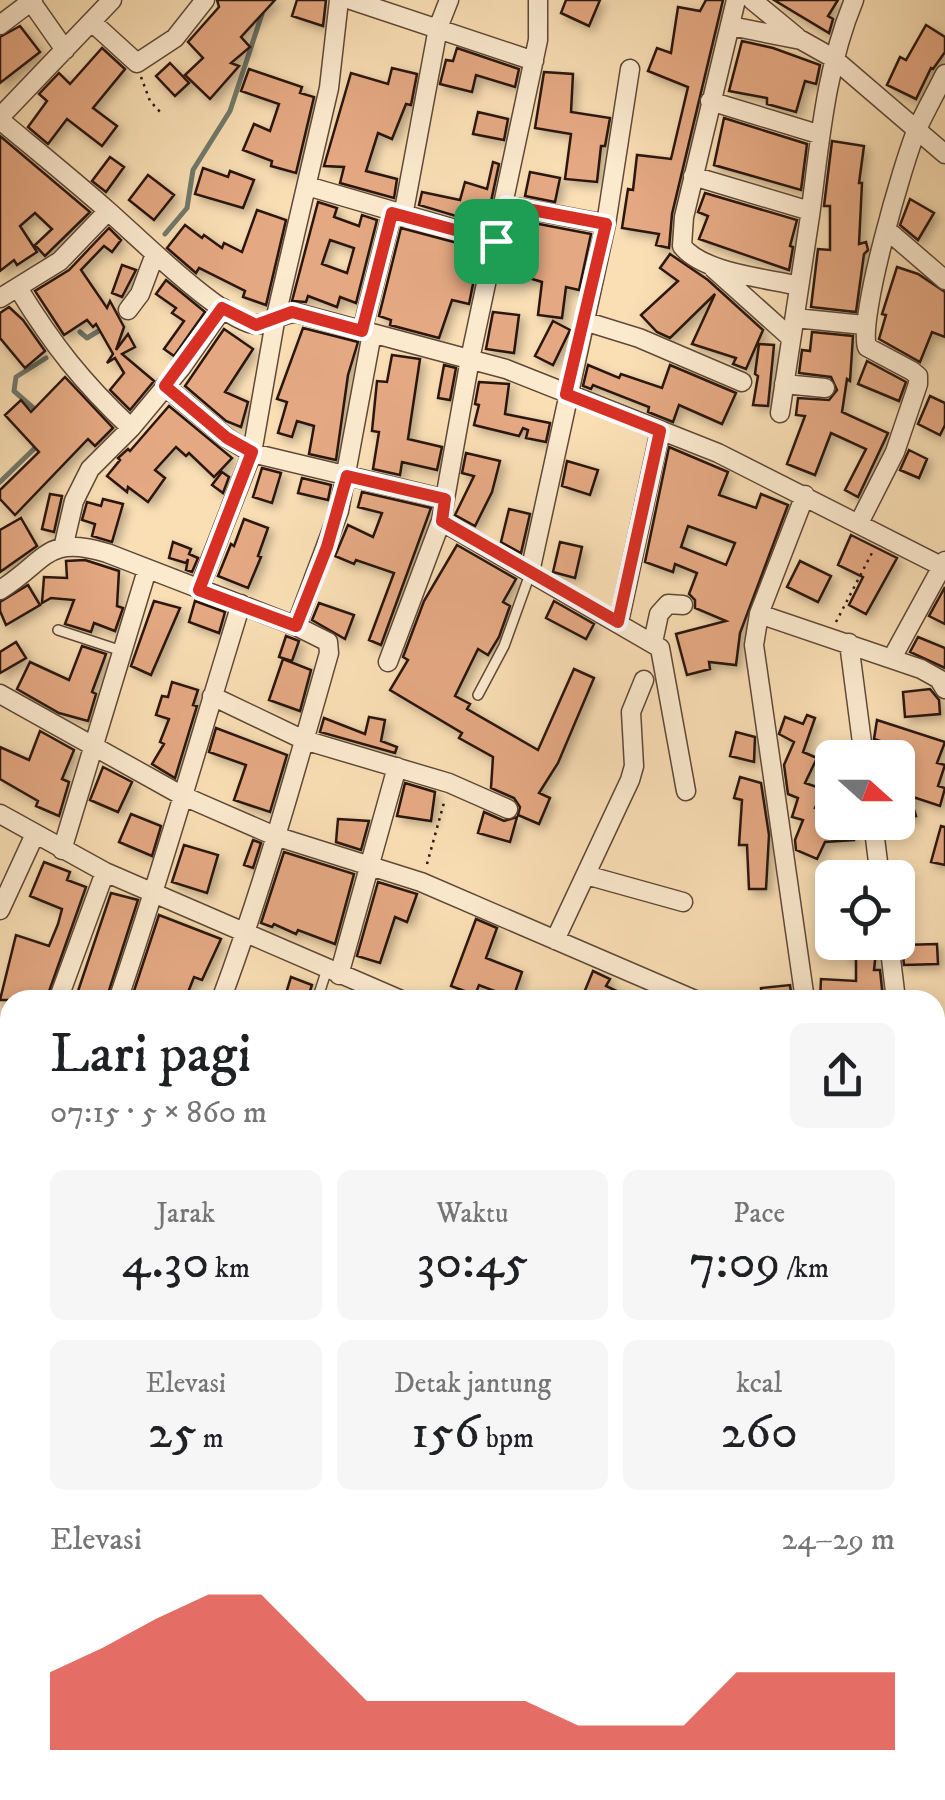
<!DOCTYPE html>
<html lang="id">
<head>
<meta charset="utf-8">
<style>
  :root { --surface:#fff; --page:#f6f6f6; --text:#202124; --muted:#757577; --accent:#d93025 }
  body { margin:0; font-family:"IM FELL DW Pica",serif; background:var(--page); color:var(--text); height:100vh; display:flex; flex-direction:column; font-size:38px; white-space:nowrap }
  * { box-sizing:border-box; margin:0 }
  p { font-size:32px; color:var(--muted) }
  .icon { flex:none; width:55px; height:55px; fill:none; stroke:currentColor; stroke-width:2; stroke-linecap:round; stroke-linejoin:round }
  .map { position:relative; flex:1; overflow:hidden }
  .panel { position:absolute; left:0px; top:990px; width:945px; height:810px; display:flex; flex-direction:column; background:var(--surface); border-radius:30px 30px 0 0; box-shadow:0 5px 15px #0003 }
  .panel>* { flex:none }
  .needle { width:65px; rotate:111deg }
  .controls { position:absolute; left:815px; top:740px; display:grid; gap:20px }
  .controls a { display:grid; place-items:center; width:100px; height:100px; border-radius:15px; background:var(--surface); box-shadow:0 5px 15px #0003; font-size:50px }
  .pin { position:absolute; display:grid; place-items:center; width:85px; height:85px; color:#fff; margin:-42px; border-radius:20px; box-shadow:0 5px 15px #0006 }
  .round { display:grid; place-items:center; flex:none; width:105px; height:105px; border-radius:15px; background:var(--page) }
  .headline { display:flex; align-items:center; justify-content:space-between; height:170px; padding:0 50px }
  h1 { font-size:55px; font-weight:600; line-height:75px }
  .stats { display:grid; grid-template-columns:repeat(3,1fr); gap:15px; height:170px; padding:10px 50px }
  .stats div { display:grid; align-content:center; border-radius:15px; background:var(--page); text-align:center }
  .stats b { font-size:50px; font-weight:600 }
  .stats small { font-size:28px; font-weight:400 }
  .stats p { font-size:28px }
  .chart { height:280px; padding:20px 50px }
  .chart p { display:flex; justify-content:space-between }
  .chart svg { width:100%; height:180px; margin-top:10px; fill:var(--accent); opacity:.7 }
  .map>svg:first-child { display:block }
  .green { fill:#c5c088; stroke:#786b4c; stroke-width:2.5 }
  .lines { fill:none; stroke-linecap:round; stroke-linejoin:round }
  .stream { stroke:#717a6c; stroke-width:5 }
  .building { fill:#e4a882; stroke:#2b160f; stroke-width:2.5; fill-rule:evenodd; filter:url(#shadow) }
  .service-casing { stroke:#5f4838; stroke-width:12 }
  .minor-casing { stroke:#5f4838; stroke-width:21 }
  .tertiary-casing { stroke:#5f4838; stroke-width:26 }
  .path { stroke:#2b160f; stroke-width:2.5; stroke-dasharray:2.5 5; stroke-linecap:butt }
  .service { stroke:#fceacf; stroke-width:9 }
  .minor { stroke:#fceacf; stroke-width:18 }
  .tertiary { stroke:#fceacf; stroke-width:22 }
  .route-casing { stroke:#fff; stroke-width:20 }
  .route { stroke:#d93025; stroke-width:12 }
</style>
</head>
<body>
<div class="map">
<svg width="945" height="1800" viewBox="0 0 945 1800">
  <defs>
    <filter id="shadow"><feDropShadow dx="4.5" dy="4.5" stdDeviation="5" flood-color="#0004"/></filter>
  </defs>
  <rect width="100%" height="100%" fill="#fadfb5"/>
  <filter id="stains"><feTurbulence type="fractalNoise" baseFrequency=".002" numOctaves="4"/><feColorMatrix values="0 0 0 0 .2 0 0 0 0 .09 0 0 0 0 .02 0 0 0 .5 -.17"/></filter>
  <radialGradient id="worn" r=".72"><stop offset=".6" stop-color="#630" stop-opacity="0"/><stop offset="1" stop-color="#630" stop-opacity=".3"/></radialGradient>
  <path class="green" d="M945,1090V1241L935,1235V1112Z
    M0,1488L10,1494V1790H486L507,1800H0Z
    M610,1790H796L819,1800H603Z"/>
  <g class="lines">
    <path class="stream" d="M165,234L187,208L193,170L230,111L262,14L258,11
      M80,332L87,338L105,327
      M39,413L14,391L16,377L46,358
      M0,482L39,444"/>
  </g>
  <path class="building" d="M217,0H275L241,37L250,47L231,63L239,66L210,99L185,75L203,58L188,42L219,7Z
    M297,0H326L323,26L292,16Z
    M566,0H600L589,26L561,13Z
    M706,0H723L672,214L669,248L656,245L659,234L622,228L628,189L633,190L637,155L671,159L688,87L648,71L657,48L671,53L678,7L700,11Z
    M774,0H838L828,16L833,19L829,33Z
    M926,25L945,37V52L933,69L931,68L916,99L887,85L900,57L906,60Z
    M20,26L40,52L0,83V37Z
    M742,41L773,48L820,65L816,84L805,81L796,112L767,104V98L729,91Z
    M102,48L125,69L93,108L117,126L102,146L67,119L48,144L28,127L47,101L39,94L59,73L70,84Z
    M457,48L519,69L515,87L476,75L472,92L440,84L446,60L453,61Z
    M170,63L189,83L175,96L156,76Z
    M392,68L417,74L411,105L406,104L392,139L378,133L366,171L397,179L394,198L340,183L344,167L324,166L351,73L388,84Z
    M249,69L302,87L300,93L314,97L296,173L271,166L272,161L243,150L254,124L270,131L279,104L241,91Z
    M544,72L573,74L571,112L610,118L605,146H601L597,182L565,179L571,134L535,128Z
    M478,112L508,119L504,140L473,134Z
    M724,118L807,144L801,190L714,165Z
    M0,136L90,212L45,256L35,245L52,229L35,213L20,226L37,252L17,265L14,260L0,271Z
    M832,141L864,146L859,183H862L859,244L866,242L868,250L864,254L856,312L811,307L818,249L830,250V206H824Z
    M110,157L124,167L106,192L92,181Z
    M493,162L499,164L486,225L419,205L422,192L460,200L465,182L487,189Z
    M203,168L228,177L230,171L254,180L243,208L195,194Z
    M530,172L560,178L555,202L525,196Z
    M148,175L174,195L154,220L129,200Z
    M705,193L797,220L790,246L793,247L789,270L699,239L708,216L698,212Z
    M910,199L934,213L918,240L900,225Z
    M318,202L337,208L334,217L359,226L362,215L377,220L356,303L340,297L337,307L308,296L306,302L292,301ZM330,240L354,248L347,273L322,264Z
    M257,210L286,220L266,305L243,297L245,291L199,268L196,273L167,248L185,225L202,238L204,235L222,248L224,243L242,252Z
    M513,219L591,234L579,290L566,287L562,318L538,315L542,282L506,271L515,243L516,230L510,229Z
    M109,228L121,240L112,252L104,246L81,270L107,308L110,301L124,327L116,350L128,334L135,347L122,354L154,381L130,410L110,390L124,373L115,358L107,363L113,354L96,324L93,327L87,320L64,335L35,291L69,270Z
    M401,228L480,249L469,304L452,300L439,338L390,325L391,320L379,316Z
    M670,254L708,280L763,330L746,369L733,364L736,358L692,344L715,294L670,338L657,332L641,315L678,281L660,268Z
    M122,265L136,270L122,297L112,293Z
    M897,267L918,274L945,292V337L932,332L920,362L879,339L886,315L882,314Z
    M166,280L205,312L174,356L164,349L184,321L172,313L176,308L156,294Z
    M9,307L23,320L45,351L25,368L0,338V313Z
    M493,312L519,315L514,353L486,349Z
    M553,321L570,330L553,365L535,356Z
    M303,328L358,342L348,375L336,460L309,454L314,426L297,421L292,437L278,433L287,402L277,399Z
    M224,329L253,349L225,392L248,402L241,427L226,421L185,386Z
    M812,332L853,336L850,381L847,379L842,412L888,433L858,497L845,490L866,449L831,433L815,475L787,464L805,416L796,415L798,398L829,400L837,390L831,377L799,373L802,350L810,351Z
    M759,344L774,345L768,406L753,405L758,376L755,374Z
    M392,355L420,359L408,439L442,447L437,470L402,462L400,475L373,469L379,432L372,431L377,381L387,382Z
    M867,361L906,382L899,401L858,384Z
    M444,365L456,368L450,400L438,398Z
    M588,365L619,378L621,374L662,388L670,365L736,393L722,424L679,405L673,422L648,412L649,407L593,385L591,389L583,386Z
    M65,377L113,428L95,446L88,439L15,515L0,499V490L39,452L5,415L21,400L31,412Z
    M479,382L509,384L505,414L550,423L546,442L526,438L528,430L523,428L519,436L474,425L479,405L475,404Z
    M930,396L945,403V425L940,435L918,424Z
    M169,406L232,458L214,477L189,453L186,456L176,447L155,470L165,478L148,502L128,487L127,492L107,476L120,460L118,458L128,449L130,451Z
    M669,447L728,472L719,495L756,508L761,494L788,505L740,633L736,665L709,662L710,669L687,675L676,634L726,621L695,608V600L689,594L697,573L675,564L673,572L645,562ZM688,526L735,543L726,565L681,547Z
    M909,450L927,459L919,478L900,470Z
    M466,453L500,461L492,492L475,526L455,515L474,476L462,473Z
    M567,461L598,470L590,495L562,486Z
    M262,468L281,473L272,503L253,497Z
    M222,472L229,477L223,493L212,485Z
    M302,478L331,485L328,500L298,493Z
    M362,492L431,508L381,645L369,640L394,573L356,560L354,564L335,556L348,525L373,537L382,513L358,507Z
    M50,494L62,496L54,532L42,529Z
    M103,499L123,504L112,542L92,536L95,524L82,520L87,502L101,506Z
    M509,509L530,514L521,553L501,542Z
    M21,518L37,546L0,572V530Z
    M244,519L268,528L258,556L261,557L248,588L218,576L231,544L234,546Z
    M851,535L897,558L866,614L849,605L863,577L838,565Z
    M173,542L191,549L189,554L198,558L192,572L186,570L188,559L186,563L169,558Z
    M560,542L582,547L575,578L553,572Z
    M457,545L516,579L503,602L510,606L499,637L488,655L478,649L455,696L470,704L467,709L538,750L574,669L594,678L558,763L539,793L550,798L539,824L518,815L520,807L514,798L491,788L493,757L459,738L462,733L390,690L408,660L403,657L424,601Z
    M85,560L119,571L117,606L123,608L115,631L94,623L91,632L65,624L74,600L51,598L42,603L44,577L67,578L66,561Z
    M800,561L831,576L818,602L787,587Z
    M28,585L40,605L6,625L0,611V602Z
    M945,587V624L929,616Z
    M154,601L180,608L151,675L131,666Z
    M195,601L225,612L219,633L189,622Z
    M554,601L594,624L586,639L546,618Z
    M319,603L354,615L345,639L312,620Z
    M286,636L299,641L292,661L279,657Z
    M918,637L945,648V668L910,652Z
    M16,642L26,658L0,673V652Z
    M82,646L106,654L92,692L96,694L88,721L59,713L17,689L30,662L69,680Z
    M283,659L311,670L300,711L269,700Z
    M172,682L198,690L193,705L197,706L175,778L152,764L164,744L160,742L169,719L156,715L162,696L168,697Z
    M930,689L939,700L940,714L905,717L903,692Z
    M807,715L815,718L803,752L817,758L805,783L823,789L815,808L827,812L824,822H853L854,840L825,842L817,859L796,850L795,840L803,820L792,817L798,798L788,794L784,765L794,742L779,734L785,717L803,724Z
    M369,717L385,720L381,741L397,747L395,753L320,732L324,718L365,734Z
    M877,720L945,742L937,763L945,765L938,786L945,788L940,806L910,796L916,816L904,819L898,795V747L874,739Z
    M216,728L287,755L270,812L234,800L246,765L209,752Z
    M40,731L74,750L62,779L69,782L59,816L36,806L38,801L0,779V747L29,760Z
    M736,732L755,737L754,762L730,756Z
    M103,767L132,782L118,812L90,800Z
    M740,777L761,783L769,835L766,889H749L747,845H739L742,800L734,798Z
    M405,783L435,792L431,821L397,816Z
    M484,812L504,821L517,817L510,842L478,833Z
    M131,814L161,826L152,856L119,842Z
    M338,819L369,821L361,850L336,842Z
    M941,826L945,827V865L931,862Z
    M253,840L261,843L253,868L244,865Z
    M184,845L218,855L207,893L172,882Z
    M284,852L354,874L335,944L298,930L296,934L274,924L272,927L261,923Z
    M44,862L70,872L67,880L86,887L46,1000H0L16,935L49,946L58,924L62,909L30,896Z
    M378,882L417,894L407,922L395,917L380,963L357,956Z
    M111,893L138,900L106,1000H75Z
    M159,915L221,939L202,980L194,977L185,1000H131Z
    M476,919L497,928L486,958L522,972L513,998L479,985L475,995L451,986Z
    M848,942H877L874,970H880L883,998L820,1000L821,979L856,981V958L846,956Z
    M937,944L938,964L904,965L902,945Z
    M593,971L610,979L606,986L635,1000H581Z
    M291,977L312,985L307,1000H284Z
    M790,985L792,1000H762L761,988Z"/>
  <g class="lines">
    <g class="service-casing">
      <path id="service" d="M58,630L122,651
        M478,695L504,646L530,574
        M317,1000L327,969
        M133,1800L138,1790"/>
    </g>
    <g class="minor-casing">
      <path id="minor" d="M30,0L65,50
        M351,0L534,61
        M736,0L684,217L682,246C703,273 766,278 799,286
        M752,0L797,37
        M93,23L137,63L175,38L205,0
        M0,25L33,0
        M731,26L801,40L833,58L945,154
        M710,101L818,134
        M0,117L112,0
        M0,120C36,150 72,179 107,210C137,236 218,317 253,324C268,327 281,312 297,313L506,369L718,453L945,568
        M693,176L810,211
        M307,186L496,241
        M505,205L606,224
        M403,216L438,28L449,0
        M887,230L945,280
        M713,268L791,338
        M18,288C53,345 82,382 131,428
        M0,298L60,261L108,211
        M128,310L140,294L155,254
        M795,318L864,325
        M584,321L639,338L742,382
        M362,331L392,213
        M784,384L825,388
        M165,386L227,438L252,453L445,499
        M780,413C790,348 800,282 810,216C820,142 825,70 854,0
        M805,495L759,614L754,645L805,1000
        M441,521L660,648L686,791
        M859,523L895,452L918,384V376L912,371L867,347C858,317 903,163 917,129C926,110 936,92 945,74
        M64,544L74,501L90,469L131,428L181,368L223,308
        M530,572L606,224L630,69
        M199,589L252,453L276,316L329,88L339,0
        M0,590C47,561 45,534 107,553L296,626L328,642L329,653C296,770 263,887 221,1000
        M759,614L921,669L939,679L945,689
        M619,622L660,431
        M296,626L339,511L372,333
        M653,642L659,614L668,604L683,605
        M849,643L864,758
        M892,658L945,561
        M388,662L441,521L470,359L538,40V0
        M0,694L181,795L275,836L421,882L695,1000
        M212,696L304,740L449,783L508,809
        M0,814L105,872L401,1000
        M873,822L880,878
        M62,850L147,570
        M586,875L683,902
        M0,910L35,834
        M555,940L630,780L634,766L631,712L644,680
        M889,942L896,1000
        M339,975L397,767
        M58,1000L105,872
        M118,1000C163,869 200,736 241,604
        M0,1092L10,1094
        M0,1271L10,1249
        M935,1293L945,1270
        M0,1309L10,1314
        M0,1375L10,1352
        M935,1523L945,1500
        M935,1770L945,1747
        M835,1790L866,1800
        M922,1800L927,1790"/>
    </g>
    <g class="tertiary-casing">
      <path id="tertiary" d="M935,1081L945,1059
        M613,1800L617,1790"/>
    </g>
    <path class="path" d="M141,77L150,101L162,114
      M836,622L874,549
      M427,864L445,799"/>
    <use href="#service" class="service"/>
    <use href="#minor" class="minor"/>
    <use href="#tertiary" class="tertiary"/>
  </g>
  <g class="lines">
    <g class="route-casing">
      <path id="route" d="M506,205L606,224L566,394L660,431L618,622L442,521L445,499L347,476L327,547L296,626L199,590L252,452L227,438L165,386L222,308L256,325L292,312L362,331L392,213L496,241Z"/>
    </g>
    <use href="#route" class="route"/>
  </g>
  <rect width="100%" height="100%" filter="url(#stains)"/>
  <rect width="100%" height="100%" fill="url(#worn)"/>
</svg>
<div class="controls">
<a><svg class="needle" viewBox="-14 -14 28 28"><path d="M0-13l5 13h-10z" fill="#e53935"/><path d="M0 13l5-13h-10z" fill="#757577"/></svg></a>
<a><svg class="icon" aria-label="locate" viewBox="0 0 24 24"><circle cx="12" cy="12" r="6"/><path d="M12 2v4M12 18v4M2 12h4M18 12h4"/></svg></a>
</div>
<div class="pin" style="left:496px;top:241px;background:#1e9e55"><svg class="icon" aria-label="arrive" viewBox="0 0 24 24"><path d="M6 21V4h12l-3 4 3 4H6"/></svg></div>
<section class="panel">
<div class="headline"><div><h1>Lari pagi</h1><p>07:15 · 5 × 860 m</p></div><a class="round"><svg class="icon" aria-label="share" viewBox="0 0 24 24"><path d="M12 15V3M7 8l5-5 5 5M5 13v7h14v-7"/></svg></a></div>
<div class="stats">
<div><p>Jarak</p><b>4.30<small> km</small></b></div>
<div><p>Waktu</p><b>30:45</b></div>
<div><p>Pace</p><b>7:09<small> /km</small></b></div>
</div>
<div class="stats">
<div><p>Elevasi</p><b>25<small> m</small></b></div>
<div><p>Detak jantung</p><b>156<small> bpm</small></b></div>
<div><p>kcal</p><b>260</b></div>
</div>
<div class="chart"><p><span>Elevasi</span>24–29 m</p>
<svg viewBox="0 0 160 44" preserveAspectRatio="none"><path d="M0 44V25L10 19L20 12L30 6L40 6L50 19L60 32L70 32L80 32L90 32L100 38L110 38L120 38L130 25L140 25L150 25L160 25V44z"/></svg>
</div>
</section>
</div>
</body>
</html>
